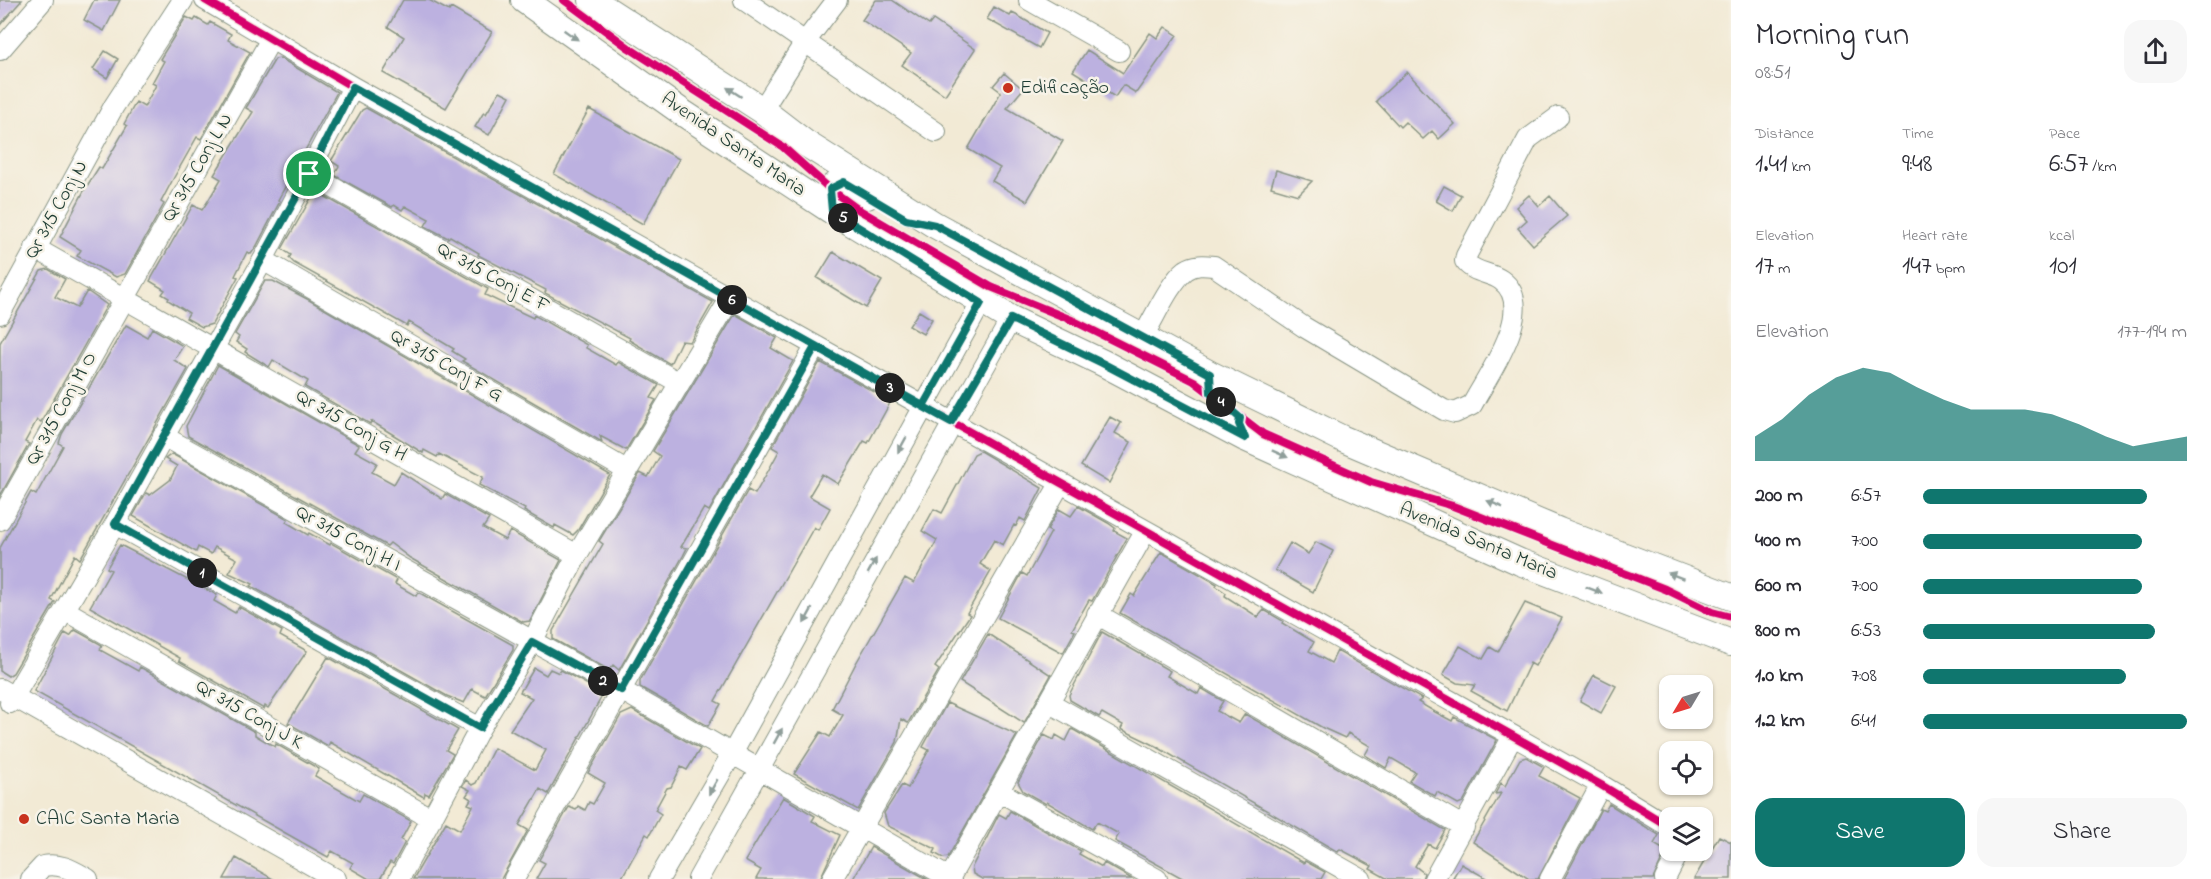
<!DOCTYPE html>
<html lang="en">
<head>
<meta charset="utf-8">
<style>
  :root { --surface:#fff; --page:#f7f7f7; --text:#2b2b33; --muted:#7c7c81; --accent:#0f766e }
  body { margin:0; font-family:"Indie Flower",sans-serif; background:var(--page); color:var(--text); height:100vh; display:flex; flex-direction:column; font-size:22px; white-space:nowrap }
  * { box-sizing:border-box; margin:0 }
  p { font-size:20px; color:var(--muted) }
  .icon { flex:none; width:33px; height:33px; fill:none; stroke:currentColor; stroke-width:2; stroke-linecap:round; stroke-linejoin:round }
  .map { position:relative; flex:1; overflow:hidden }
  .drawer { display:flex; flex-direction:column; background:var(--surface); width:480px }
  .drawer>* { flex:none }
  .needle { width:39px; rotate:232deg }
  .tools { position:absolute; left:1659px; top:675px; display:grid; gap:12px }
  .tools a { display:grid; place-items:center; width:54px; height:54px; border-radius:12px; background:var(--surface); box-shadow:0 2px 4px #0004; font-size:30px }
  .pin { position:absolute; display:grid; place-items:center; width:51px; height:51px; color:#fff; margin:-26px; border:3px solid #fff; border-radius:50%; box-shadow:0 2px 6px #0007 }
  .km { position:absolute; width:30px; height:30px; margin:-15px; border-radius:50%; background:#222; color:#fff; font-size:16px; line-height:30px; text-align:center }
  .round { display:grid; place-items:center; flex:none; width:63px; height:63px; border-radius:18px; background:var(--page) }
  .head { display:flex; align-items:center; justify-content:space-between; height:102px; padding:0 24px }
  h1 { font-size:33px; font-weight:600; line-height:45px }
  .stats { display:grid; grid-template-columns:repeat(3,1fr); gap:9px; height:102px; padding:6px 24px }
  .stats div { display:grid; align-content:center }
  .stats b { font-size:26px; font-weight:600 }
  .stats small { font-size:16px; font-weight:400 }
  .stats p { font-size:16px }
  .chart { height:168px; padding:12px 24px }
  .chart p { display:flex; justify-content:space-between }
  .chart svg { width:100%; height:108px; margin-top:6px; fill:var(--accent); opacity:.7 }
  .cta { display:flex; gap:12px; margin-top:auto; padding:12px 24px }
  .cta a { flex:1; height:69px; border-radius:18px; background:var(--accent); color:#fff; font-size:24px; font-weight:600; line-height:69px; text-align:center }
  .cta a+a { background:var(--page); color:var(--text) }
  ul { padding:0 24px; list-style:none; font-size:20px }
  li { display:grid; grid-template-columns:96px 72px 1fr; align-items:center; height:45px }
  li i { height:15px; border-radius:8px; background:var(--accent) }
  main { display:flex; flex:1; min-height:0 }
  .map>svg:first-child { display:block }
  .building { fill:#bcb1e0 }
  .lines { fill:none; stroke-linecap:round; stroke-linejoin:round }
  .minor-casing { stroke:#889484; stroke-width:22 }
  .major-casing { stroke:#889484; stroke-width:28 }
  .minor { stroke:#fff; stroke-width:20 }
  .major { stroke:#fff; stroke-width:26 }
  .cycleway-casing { stroke:#f7f3e8; stroke-width:11 }
  .cycleway { stroke:#d6006c; stroke-width:8 }
  .oneway { fill:#8f9e9a }
  .route-casing { stroke:#fff; stroke-width:12 }
  .route { stroke:#0f766e; stroke-width:8 }
  .poi-dot { fill:#c8321e; stroke:#f7f3e8; stroke-width:2 }
  .labels { text-anchor:middle; dominant-baseline:central; stroke-width:5; stroke-linejoin:round; paint-order:stroke }
  .poi-label { font-size:20px; fill:#1f3d34; stroke:#f7f3e8; text-anchor:start }
  .street-label { font-size:20px; fill:#1f3d34; stroke:#f7f3e8 }
</style>
</head>
<body>
<main>
<div class="map">
<svg width="1731" height="879" viewBox="0 0 1731 879">
  <rect width="100%" height="100%" fill="#f7f3e8"/>
  <filter id="ink" filterUnits="userSpaceOnUse"><feTurbulence type="fractalNoise" baseFrequency=".0167" numOctaves="2"/><feDisplacementMap in="SourceGraphic" scale="12" xChannelSelector="R" yChannelSelector="G"/><feConvolveMatrix kernelMatrix="1 2 1 2 8 2 1 2 1" color-interpolation-filters="sRGB"/></filter>
  <filter id="wash" filterUnits="userSpaceOnUse"><feTurbulence type="fractalNoise" baseFrequency=".008" numOctaves="4" result="noise"/><feDisplacementMap in="SourceGraphic" scale="24" xChannelSelector="R" yChannelSelector="G"/><feGaussianBlur stdDeviation="1.35" result="paint"/><feColorMatrix in="noise" values="0 0 0 0 0 0 0 0 0 0 0 0 0 0 0 0 0 1.4 0 .05"/><feComposite in="paint" operator="in"/></filter>
  <g filter="url(#wash)">
    <rect width="100%" height="100%" fill="#f2ead5"/>
    <g id="blocks">
      <path class="building" d="M0,0H22L0,25Z
        M94,0H120L104,31L84,20Z
        M403,0H429L449,11L451,8L492,32L446,108L383,73L404,37L388,27Z
        M876,0H892L929,25L933,20L975,49L945,95L902,65L911,53L862,20Z
        M994,7L1010,16L1012,13L1018,16L1047,33L1039,48L987,19Z
        M186,17L194,21L196,18L208,25L210,22L231,34L228,40L250,52L201,139L197,137L172,181L161,202L164,204L125,274L116,277L77,256L81,250L60,237L85,189L99,167L102,169L127,126L124,124L136,102L144,107L156,85L152,83L164,61L160,59Z
        M1165,27L1177,35L1136,93L1123,85L1115,97L1073,71L1087,50L1123,73L1150,33L1157,38Z
        M105,51L118,59L107,78L93,69Z
        M280,58L337,92L278,200L280,201L256,247L251,254L247,252L235,276L238,277L212,324L202,327L186,318L189,313L168,300L169,298L162,294L165,290L150,281L193,205L202,210L208,201L221,179L214,175L253,112L246,108L275,59Z
        M1407,72L1455,124L1439,139L1432,131L1423,139L1405,122L1400,127L1376,101Z
        M1004,73L1023,89L1007,108L1063,141L1027,201L992,181L1000,168L968,149L1001,92L993,86Z
        M500,91L510,96L489,135L475,127L484,112L486,114Z
        M366,108L713,302L690,342L681,341L670,364L629,340L630,338L545,293L546,290L478,255L479,253L450,236L448,238L425,226L429,219L405,206L402,210L394,205L392,207L334,175L339,166L331,161L362,110Z
        M589,109L679,159L643,224L554,174Z
        M1276,170L1312,181L1298,195L1271,187Z
        M1444,186L1461,195L1453,211L1436,201Z
        M315,191L488,289L485,295L533,318L534,315L587,345L586,348L616,365L618,362L659,385L651,398L656,400L626,450L600,436L602,442L462,361L465,359L452,351L454,349L409,322L407,326L294,263L289,258L291,255L282,249Z
        M1529,195L1539,206L1550,196L1567,216L1533,245L1518,228L1527,220L1516,207Z
        M833,252L882,281L866,308L817,278Z
        M48,269L65,279L55,297L77,308L87,291L107,305L41,422L37,420L25,442L29,444L0,496V343L41,271Z
        M265,281H273L309,300L610,475L578,530L573,535L555,525L554,528L524,511L525,509L479,485L483,477L439,454L437,457L424,450L423,453L371,421L370,424L305,387L308,381L273,360L269,367L245,352L247,349L236,342L239,337L235,334Z
        M919,311L932,319L923,334L909,326Z
        M735,314L777,338L771,348L793,361L709,511L704,508L681,547L687,548L683,556L619,670L613,665L609,670L553,639V631L603,544L599,541L640,473L648,477L660,456L653,451Z
        M126,325L147,337L152,328L183,346L174,360L188,369L80,559L75,555L51,600L55,602L13,673L8,676L0,671V548L31,492L36,495L63,446L59,443L62,434Z
        M820,362L891,401L868,443L864,441L838,484L822,474L809,496L830,508L818,530L814,527L715,701L721,704L708,726L640,687V681L748,490L755,494L767,473L779,451L772,447Z
        M218,365L359,445L355,451L377,463L372,472L394,484L401,472L442,499L445,494L489,519L483,528L505,540L510,531L561,560L530,621L523,622L410,558L390,543L387,546L188,436L186,426Z
        M1110,417L1121,423L1115,433L1131,442L1109,483L1081,466Z
        M980,451L1042,488L1025,521L1020,518L1016,526L1014,525L1003,545L994,540L980,564L991,571L967,613L970,615L935,667L939,670L908,723L901,719L897,742L858,810L794,774L821,732L830,737L843,715L832,709L855,665L905,578L914,583L937,540L922,531L934,509L942,513L974,454Z
        M172,454L288,519L286,522L308,535L309,533L330,545L331,543L397,580L395,584L416,596L418,592L513,645V650L485,696L472,689L464,703L447,696L251,586L253,584L229,573L237,559L215,547L211,554L198,547L196,552L133,516L146,493L150,495L170,480L177,466L165,459Z
        M1078,506L1108,523L1115,528L1114,531L1127,538L1092,601L1089,600L1072,630L1075,631L1063,653L998,618L1022,573L1027,576L1051,532L1047,530L1059,509L1071,516Z
        M1316,542L1333,551L1313,592L1275,570L1290,543L1308,554Z
        M120,545L217,595L214,601L235,613L239,607L282,631L280,636L307,651L268,708L265,706L264,709L179,661L180,658L90,607L111,570L107,568Z
        M1161,552L1217,584L1216,586L1226,593L1225,596L1258,617L1264,610L1283,621L1282,623L1314,642L1309,651L1331,663L1337,651L1422,699L1418,702L1435,712L1452,721L1454,717L1497,740L1463,802L1458,804L1437,792L1435,796L1409,781L1415,772L1391,758L1386,768L1365,755L1370,746L1348,733L1345,738L1323,728L1120,613L1131,594L1134,596Z
        M1525,603L1562,618L1535,666L1530,663L1507,711L1471,691L1475,685L1457,683L1443,675L1460,646L1483,659L1490,647L1498,652Z
        M75,630L102,645L100,650L138,671L140,667L255,732V735L275,747L276,744L319,769L315,776L359,801L363,794L411,821L401,840L405,842L393,864L390,862L380,879H369L350,868L353,863L332,851L328,857L34,691L65,633L70,636Z
        M1102,632L1170,671L1167,676L1198,694L1201,688L1223,701L1217,711L1239,723L1245,714L1445,830L1435,848L1428,844L1415,866L1424,873L1422,879H1388L1370,869L1372,866L1340,849L1338,852L1152,744L1121,729L1123,725L1102,713L1099,717L1070,700L1069,695Z
        M988,634L1051,675L1024,723L960,682Z
        M328,657L458,730L446,750L453,754L429,795L425,793L424,797L422,796L330,742L328,746L288,723Z
        M534,668L546,675L550,669L559,673L561,670L599,691L601,698L548,794L540,789L519,825L528,830L501,879H413L446,822L460,830L473,806L468,804L471,799L466,796L470,790L462,786L466,780L472,785L476,783L494,748L535,770L546,750L510,730L532,698L520,692Z
        M1594,675L1616,686L1601,713L1580,701Z
        M947,703L1017,735L948,857L943,858L934,853L936,849L888,826L884,813L902,785L908,788L929,750L923,747Z
        M632,710L700,749L687,770L681,767L671,787L667,788L655,810L661,814L649,836L646,834L621,879H536L545,863L539,860L569,807L576,810L578,806L585,810L589,802L593,804L605,783L588,773L621,715Z
        M1072,729L1304,863L1305,861L1325,872L1321,879H1184L1115,841L1119,834L1097,822L1092,829L1047,802L1046,804L1023,791L1018,782L1044,735L1054,740L1056,735L1066,741Z
        M1526,757L1544,767L1539,776L1580,798L1538,879H1529L1473,842L1501,793L1495,794L1501,783L1505,786L1520,759Z
        M783,797L815,816L812,821L840,835L820,879H756L761,870L745,861Z
        M1609,804L1659,835L1654,844L1666,851L1653,879H1564L1601,809L1605,811Z
        M1010,811L1081,851L1079,854L1102,867L1104,863L1132,879H982L973,874L972,867L999,814L1006,818Z
        M1719,836L1731,842V879H1694Z
        M871,847L927,879H853Z
        M236,858L273,879H224Z
        M1461,864L1488,879H1452Z"/>
    </g>
  </g>
  <g filter="url(#ink)">
    <use href="#blocks" fill-opacity="0" stroke="#889484" stroke-width="1.5"/>
    <g class="lines">
      <g class="minor-casing">
        <path id="minor" d="M205,0L353,87L1601,785L1670,827
          M744,0L936,132
          M1029,0L1119,51
          M0,50L43,0
          M762,110L805,42L837,0
          M309,174L678,382
          M35,248L577,555
          M263,260L628,471
          M0,314L114,106L183,0
          M1142,338C1154,319 1169,283 1186,270C1195,264 1204,265 1214,266L1304,327L1444,410L1455,413L1472,405C1487,376 1539,307 1501,280C1490,272 1473,273 1465,261L1466,256L1528,139L1558,117
          M163,436L621,690L951,879
          M0,520L271,39
          M115,524L480,728
          M66,611L432,819
          M1097,614L1464,827
          M0,689L336,879
          M10,703L115,524L263,260L353,87
          M1050,703L1361,879
          M998,791L1157,879
          M31,879L43,866C62,863 72,870 88,879
          M399,879L480,728L532,642L577,555L730,299
          M514,879L815,347
          M659,879L732,754L981,303
          M698,879L1011,319
          M832,879L1060,484
          M949,879L1145,532
          M1434,879L1513,736
          M1550,879L1601,785
          M1665,879L1680,850"/>
      </g>
      <g class="major-casing">
        <path id="major" d="M524,0L683,113L832,211L1011,319L1103,363L1245,438L1520,562L1731,643
          M592,0L762,110L805,143L935,225L1210,374L1343,439L1559,531L1731,597
          M832,211L830,189C844,176 854,188 867,196"/>
      </g>
      <use href="#minor" class="minor"/>
      <use href="#major" class="major"/>
      <g class="cycleway-casing">
        <path id="cycleway" d="M205,0L353,87L1601,785L1670,827
          M564,0L629,48L783,147L830,189L856,208L991,287L1074,321L1194,381L1263,434L1371,482L1453,506L1665,589L1712,612L1731,617"/>
      </g>
      <use href="#cycleway" class="cycleway"/>
    </g>
    <defs><path id="oneway-solid" d="M-6-.8H1V-3.2L6.5 0L1 3.2V.8H-6Z" transform="scale(1.5)"/></defs>
    <g class="oneway">
      <use href="#oneway-solid" transform="translate(571 35) rotate(35)"/>
      <use href="#oneway-solid" transform="translate(734 92) rotate(-147)"/>
      <use href="#oneway-solid" transform="translate(902 445) rotate(119)"/>
      <use href="#oneway-solid" transform="translate(1280 454) rotate(24)"/>
      <use href="#oneway-solid" transform="translate(1495 504) rotate(-157)"/>
      <use href="#oneway-solid" transform="translate(872 566) rotate(-61)"/>
      <use href="#oneway-solid" transform="translate(1676 576) rotate(-159)"/>
      <use href="#oneway-solid" transform="translate(1594 590) rotate(21)"/>
      <use href="#oneway-solid" transform="translate(808 616) rotate(119)"/>
      <use href="#oneway-solid" transform="translate(778 736) rotate(-61)"/>
      <use href="#oneway-solid" transform="translate(713 787) rotate(120)"/>
    </g>
  </g>
  <g class="lines" filter="url(#ink)">
    <g class="route-casing">
      <path id="route" d="M309,174L115,524L480,728L532,642L621,690L815,347L951,422L1011,319L1102,363L1245,438L1239,424L1240,418L1211,393L1210,374L935,225L906,219L844,182L830,189L832,211L981,303L923,406L353,87L309,174"/>
    </g>
    <use href="#route" class="route"/>
  </g>
  <g class="poi-dot">
    <circle cx="1008" cy="88" r="6"/>
    <circle cx="24" cy="819" r="6"/>
  </g>
  <g class="labels">
    <g class="poi-label">
      <text x="1020" y="88">Edificação</text>
      <text x="36" y="819">CAIC Santa Maria</text>
    </g>
    <g class="street-label">
      <text transform="translate(733 145) rotate(34)">Avenida Santa Maria</text>
      <text transform="translate(198 168) rotate(-60)">Qr 315 Conj L N</text>
      <text transform="translate(57 210) rotate(-61)">Qr 315 Conj N</text>
      <text transform="translate(493 278) rotate(29)">Qr 315 Conj E F</text>
      <text transform="translate(446 366) rotate(30)">Qr 315 Conj F G</text>
      <text transform="translate(62 409) rotate(-61)">Qr 315 Conj M O</text>
      <text transform="translate(351 426) rotate(30)">Qr 315 Conj G H</text>
      <text transform="translate(348 539) rotate(29)">Qr 315 Conj H I</text>
      <text transform="translate(1478 542) rotate(23)">Avenida Santa Maria</text>
      <text transform="translate(249 715) rotate(30)">Qr 315 Conj J K</text>
    </g>
  </g>
</svg>
<div class="tools">
<a><svg class="needle" viewBox="-14 -14 28 28"><path d="M0-13l5 13h-10z" fill="#e53935"/><path d="M0 13l5-13h-10z" fill="#7c7c81"/></svg></a>
<a><svg class="icon" aria-label="locate" viewBox="0 0 24 24"><circle cx="12" cy="12" r="6"/><path d="M12 2v4M12 18v4M2 12h4M18 12h4"/></svg></a>
<a><svg class="icon" aria-label="layers" viewBox="0 0 24 24"><path d="M12 4l9 5-9 5-9-5zM3 14l9 5 9-5"/></svg></a>
</div>
<div class="pin" style="left:309px;top:174px;background:#1e9e55"><svg class="icon" aria-label="arrive" viewBox="0 0 24 24"><path d="M6 21V4h12l-3 4 3 4H6"/></svg></div>
<b class="km" style="left:202px;top:573px">1</b>
<b class="km" style="left:603px;top:681px">2</b>
<b class="km" style="left:890px;top:388px">3</b>
<b class="km" style="left:1221px;top:402px">4</b>
<b class="km" style="left:843px;top:218px">5</b>
<b class="km" style="left:732px;top:300px">6</b>
</div>
<section class="drawer">
<div class="head"><div><h1>Morning run</h1><p>08:51</p></div><a class="round"><svg class="icon" aria-label="share" viewBox="0 0 24 24"><path d="M12 15V3M7 8l5-5 5 5M5 13v7h14v-7"/></svg></a></div>
<div class="stats">
<div><p>Distance</p><b>1.41<small> km</small></b></div>
<div><p>Time</p><b>9:48</b></div>
<div><p>Pace</p><b>6:57<small> /km</small></b></div>
</div>
<div class="stats">
<div><p>Elevation</p><b>17<small> m</small></b></div>
<div><p>Heart rate</p><b>147<small> bpm</small></b></div>
<div><p>kcal</p><b>101</b></div>
</div>
<div class="chart"><p><span>Elevation</span>177–194 m</p>
<svg viewBox="0 0 160 44" preserveAspectRatio="none"><path d="M0 44V34L10 27L20 17L30 10L40 6L50 8L60 14L70 19L80 23L90 23L100 23L110 25L120 29L130 34L140 38L150 36L160 34V44z"/></svg>
</div>
<ul>
<li><b>200 m</b>6:57<i style="width:85%"></i></li>
<li><b>400 m</b>7:00<i style="width:83%"></i></li>
<li><b>600 m</b>7:00<i style="width:83%"></i></li>
<li><b>800 m</b>6:53<i style="width:88%"></i></li>
<li><b>1.0 km</b>7:08<i style="width:77%"></i></li>
<li><b>1.2 km</b>6:41<i style="width:100%"></i></li>
</ul>
<div class="cta"><a>Save</a><a>Share</a></div>
</section>
</main>
</body>
</html>
